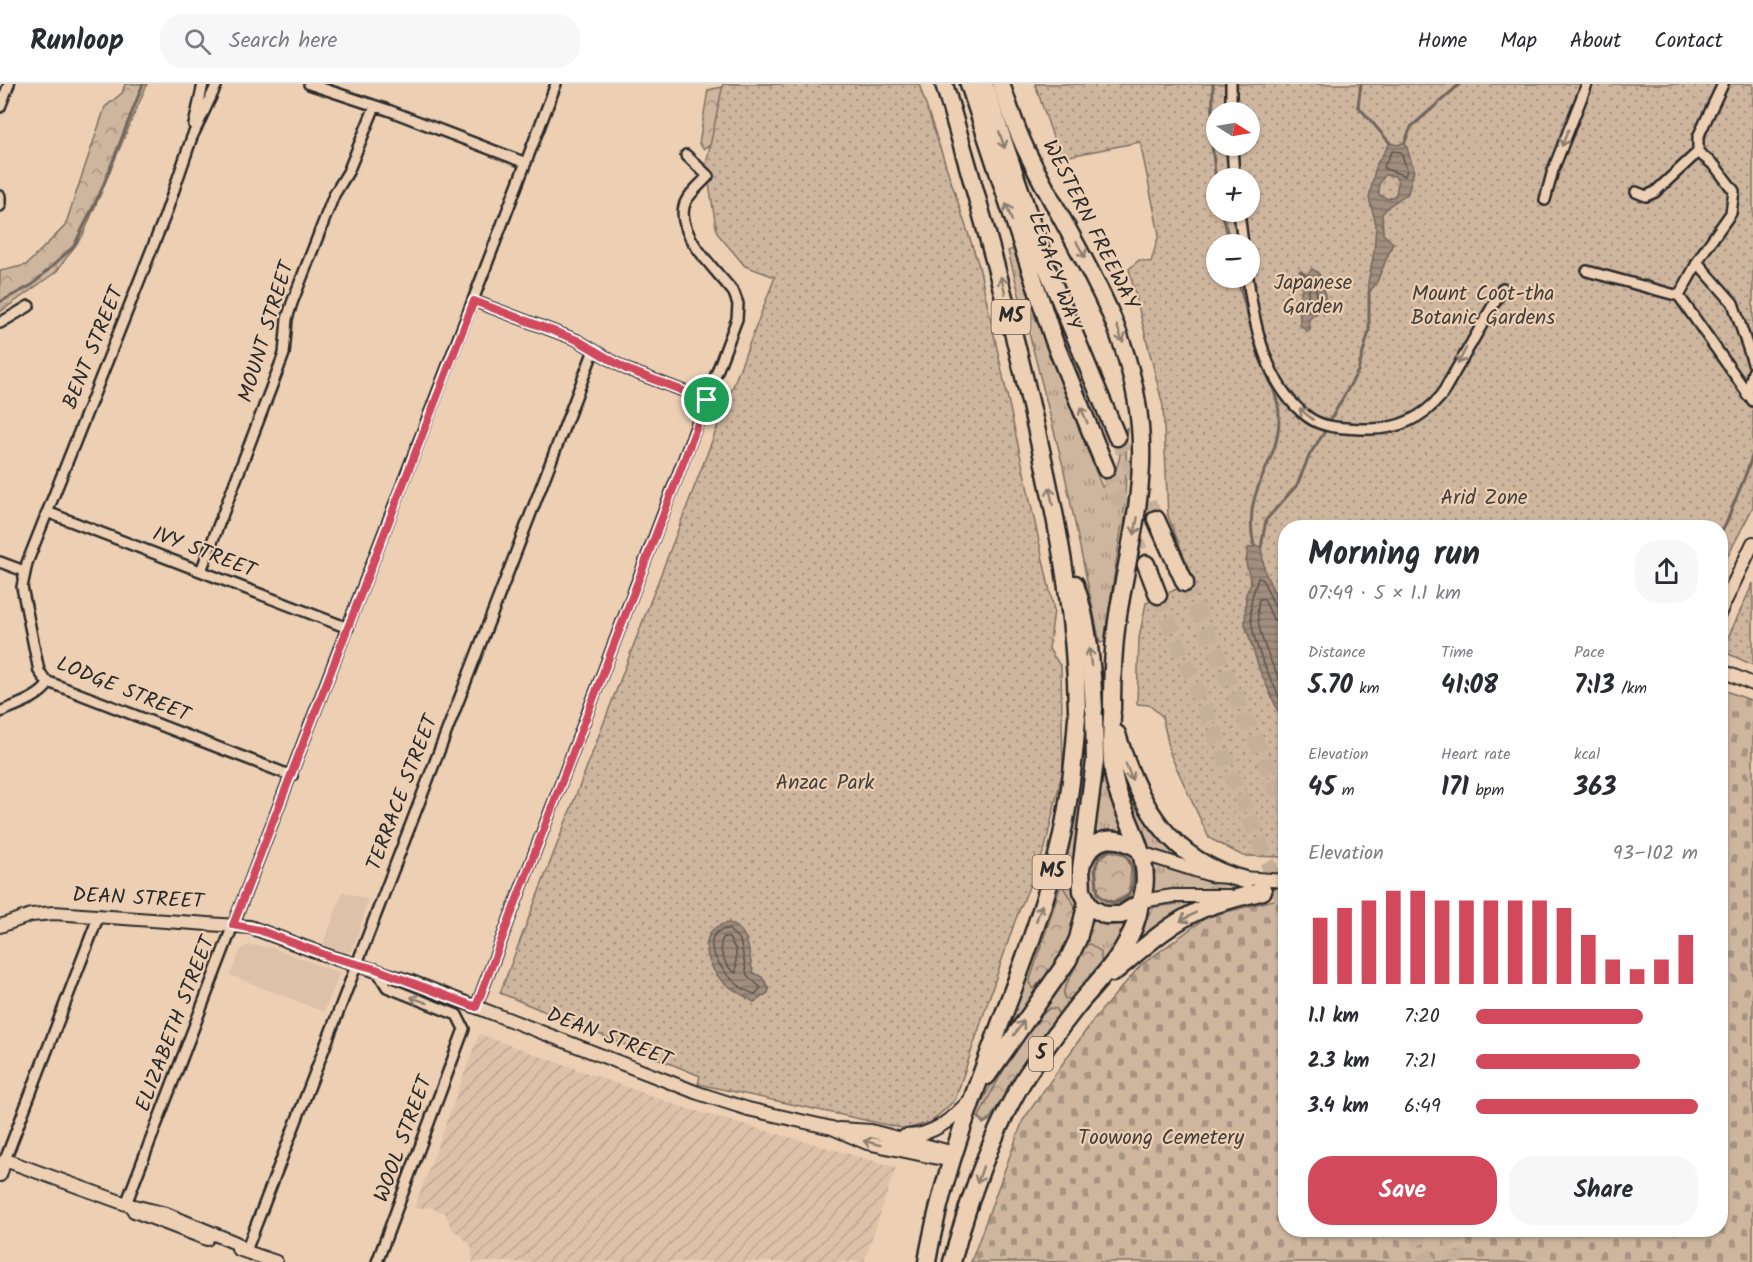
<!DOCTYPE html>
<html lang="en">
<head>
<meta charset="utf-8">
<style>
  :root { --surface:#fff; --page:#f7f7f7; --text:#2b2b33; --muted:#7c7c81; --line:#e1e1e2; --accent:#d1495b }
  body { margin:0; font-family:Kalam,sans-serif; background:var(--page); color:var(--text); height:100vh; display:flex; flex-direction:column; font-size:22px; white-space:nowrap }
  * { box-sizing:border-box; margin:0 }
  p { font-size:20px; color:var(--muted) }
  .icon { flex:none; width:33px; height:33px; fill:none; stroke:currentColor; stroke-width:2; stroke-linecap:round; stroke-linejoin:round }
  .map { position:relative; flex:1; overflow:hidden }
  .side { position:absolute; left:1278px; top:436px; width:450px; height:717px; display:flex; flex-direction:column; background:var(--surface); border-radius:24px; box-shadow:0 2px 4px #0004 }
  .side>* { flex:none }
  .needle { width:39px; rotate:101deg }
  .tools { position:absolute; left:1206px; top:18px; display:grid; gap:12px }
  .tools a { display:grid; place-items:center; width:54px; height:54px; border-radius:50%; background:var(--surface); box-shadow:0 2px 4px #0004; font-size:30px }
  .pin { position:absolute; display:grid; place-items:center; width:51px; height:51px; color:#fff; margin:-26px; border:3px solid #fff; border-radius:50%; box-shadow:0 2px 6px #0007 }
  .round { display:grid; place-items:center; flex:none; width:63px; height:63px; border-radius:24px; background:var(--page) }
  .summary { display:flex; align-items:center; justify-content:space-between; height:102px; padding:0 30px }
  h1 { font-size:33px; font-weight:800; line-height:45px }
  .figures { display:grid; grid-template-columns:repeat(3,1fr); gap:9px; height:102px; padding:6px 30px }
  .figures div { display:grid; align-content:center }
  .figures b { font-size:26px; font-weight:800 }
  .figures small { font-size:16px; font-weight:400 }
  .figures p { font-size:16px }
  .chart { height:168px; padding:12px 30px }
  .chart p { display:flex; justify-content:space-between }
  .chart svg { width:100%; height:108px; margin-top:6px; stroke:var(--accent); stroke-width:6 }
  .button { display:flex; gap:12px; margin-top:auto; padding:12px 30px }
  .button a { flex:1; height:69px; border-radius:24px; background:var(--accent); color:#fff; font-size:24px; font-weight:800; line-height:69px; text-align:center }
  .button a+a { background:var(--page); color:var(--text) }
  ul { padding:0 30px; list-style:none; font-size:20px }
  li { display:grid; grid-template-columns:96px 72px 1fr; align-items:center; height:45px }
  li i { height:15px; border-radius:8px; background:var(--accent) }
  header { display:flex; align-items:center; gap:36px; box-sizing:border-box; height:84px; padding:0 30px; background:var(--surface); border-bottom:2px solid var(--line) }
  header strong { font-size:28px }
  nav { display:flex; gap:33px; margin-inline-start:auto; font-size:21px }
  .search { width:420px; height:54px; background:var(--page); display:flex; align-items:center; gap:15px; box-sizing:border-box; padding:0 21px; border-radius:24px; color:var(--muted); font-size:22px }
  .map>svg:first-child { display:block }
  .built { fill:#ddc2a9 }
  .industrial { fill:url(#industrial-furrows) }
  .grass { fill:url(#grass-tufts); stroke:#7c7064; stroke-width:1.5 }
  .forest { fill:url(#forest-crowns); stroke:#7c7064; stroke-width:1.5 }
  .cemetery { fill:url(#cemetery-stones); stroke:#7c7064; stroke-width:1.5 }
  .park { fill:url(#park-dots); stroke:#7c7064; stroke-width:1.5; fill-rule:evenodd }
  .water { fill:url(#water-rules); stroke:#72665d; stroke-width:1.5; fill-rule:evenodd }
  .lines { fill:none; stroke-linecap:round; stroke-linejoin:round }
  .shore { stroke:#5a534c; stroke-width:1.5 }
  .stream { stroke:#72665d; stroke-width:3 }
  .highway-tunnel { stroke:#c6af99; stroke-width:16; stroke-dasharray:16 8; stroke-linecap:butt }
  .street-casing { stroke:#2b2b2b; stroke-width:14 }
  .secondary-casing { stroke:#2b2b2b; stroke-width:16 }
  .highway-casing { stroke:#2b2b2b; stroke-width:21 }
  .street { stroke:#edd0b4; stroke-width:9 }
  .secondary { stroke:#edd0b4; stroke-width:12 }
  .highway { stroke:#edd0b4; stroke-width:16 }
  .oneway { stroke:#8c7e70 }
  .route-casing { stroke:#fff; stroke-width:12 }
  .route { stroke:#d1495b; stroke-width:8 }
  .labels { text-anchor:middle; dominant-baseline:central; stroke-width:4.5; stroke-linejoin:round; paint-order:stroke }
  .shield { fill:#edd0b4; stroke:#655c54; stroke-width:1.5 }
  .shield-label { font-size:20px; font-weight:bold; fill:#2b2b2b }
  .street-label { font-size:21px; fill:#2b2b2b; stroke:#edd0b4 }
  .park-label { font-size:21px; fill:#43403c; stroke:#edd0b4 }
</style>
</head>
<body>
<header>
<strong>Runloop</strong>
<div class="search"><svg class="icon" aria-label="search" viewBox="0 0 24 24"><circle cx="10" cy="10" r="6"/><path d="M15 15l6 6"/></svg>Search here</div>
<nav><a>Home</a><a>Map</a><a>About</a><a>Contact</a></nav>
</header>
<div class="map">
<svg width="1753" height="1178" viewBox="0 0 1753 1178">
  <defs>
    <pattern id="industrial-furrows" width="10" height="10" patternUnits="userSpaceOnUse" patternTransform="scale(1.5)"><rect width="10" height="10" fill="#ddc2a9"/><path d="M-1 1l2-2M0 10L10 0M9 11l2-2" fill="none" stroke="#bea792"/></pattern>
    <pattern id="grass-tufts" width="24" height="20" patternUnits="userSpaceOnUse" patternTransform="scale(1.5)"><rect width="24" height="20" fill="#ceb59e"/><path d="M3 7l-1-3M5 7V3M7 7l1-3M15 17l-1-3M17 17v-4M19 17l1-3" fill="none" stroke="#a79381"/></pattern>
    <pattern id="forest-crowns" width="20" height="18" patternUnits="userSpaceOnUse" patternTransform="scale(1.5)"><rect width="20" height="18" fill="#ceb59e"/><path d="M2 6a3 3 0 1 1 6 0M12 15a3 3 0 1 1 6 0" fill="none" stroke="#a79381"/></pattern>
    <pattern id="cemetery-stones" width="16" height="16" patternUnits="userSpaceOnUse" patternTransform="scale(1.5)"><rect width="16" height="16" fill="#ceb59e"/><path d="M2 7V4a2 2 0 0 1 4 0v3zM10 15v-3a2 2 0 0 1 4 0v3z" fill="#a79381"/></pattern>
    <pattern id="park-dots" width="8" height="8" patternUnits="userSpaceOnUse" patternTransform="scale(1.5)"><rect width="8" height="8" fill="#ceb59e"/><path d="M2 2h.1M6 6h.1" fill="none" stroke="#a79381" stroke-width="1.8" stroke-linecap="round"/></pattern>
    <pattern id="water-rules" width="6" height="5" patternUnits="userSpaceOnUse" patternTransform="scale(1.5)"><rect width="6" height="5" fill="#a18e7e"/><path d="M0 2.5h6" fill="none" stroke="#837467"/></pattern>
  </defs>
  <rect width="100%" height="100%" fill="#edd0b4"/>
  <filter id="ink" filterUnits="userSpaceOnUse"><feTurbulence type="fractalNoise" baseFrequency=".0167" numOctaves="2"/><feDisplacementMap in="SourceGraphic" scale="12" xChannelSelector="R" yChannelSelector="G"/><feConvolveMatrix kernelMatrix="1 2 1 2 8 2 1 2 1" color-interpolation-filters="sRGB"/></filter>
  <g filter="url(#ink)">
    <path class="built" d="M343,807L368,816L358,850L351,867L347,870L323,860Z
      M249,861L271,863L340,889L324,928L230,891L241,865Z"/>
    <path class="industrial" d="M479,950L685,1024L896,1083L864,1178H473L471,1162L460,1150L453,1147L445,1129L428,1123L414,1125Z"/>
    <path class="grass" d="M1013,165L1047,263L1102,403C1127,382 1116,362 1127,343L1125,420L1104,558L1100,559L1063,382L1008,167Z
      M1101,605L1131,753L1092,754Z
      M1121,681L1202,782L1167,773L1147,762L1122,701Z
      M1083,693L1086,696L1073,800L1080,826L1075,853L1005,955L1003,953C1026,887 1051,822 1069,755C1072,742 1076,700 1083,693Z
      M1109,760L1133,770C1138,786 1138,798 1134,813L1118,824L1101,820C1089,811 1084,784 1093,771C1096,767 1104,763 1109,760Z
      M1152,776L1246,799L1245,804L1151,810Z
      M1209,816L1138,862L1148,831L1154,823Z
      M1089,834L1107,842L1126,839L1128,841L1125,849L992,1035L983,1040L976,1031C987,1006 1002,980 1018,958C1047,919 1082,884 1089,834Z"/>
    <path class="forest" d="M125,0H147L83,151L56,188L0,228V187L26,181L65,142L105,23L122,9Z
      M723,0H795L704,65L699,60L708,6L722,3Z
      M1110,767L1126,771L1131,784L1129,810L1114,818L1101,813L1096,803L1097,777Z
      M1063,803L1075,822L1073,848L1057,880L1033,905L1029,899L1060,804Z
      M1090,860L1101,868V884L1072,916L1064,914V906L1086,861Z
      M1050,924L1057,925L1059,932L1021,984L991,1033L984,1038L979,1033C992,1005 1026,942 1050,924Z"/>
    <path class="cemetery" d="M1721,605L1753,617V1178H971L1023,1036L1094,935L1141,881L1207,833L1285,813L1286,1146H1720Z"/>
    <path class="park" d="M723,0H919L979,182L1054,526L1049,565L1061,583L1063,685L1045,764L1015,837L955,1016L931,1038L906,1045L698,1000L700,992L500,909L775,193L745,182L717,149L706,81Z
      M1035,0H1753V423L1721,485L1720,444H1286L1285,773L1243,772L1209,754L1171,672L1162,632L1149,621L1137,620L1139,554L1146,519L1194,497L1168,432L1163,322L1129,185L1139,176L1151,178L1159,150L1140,58L1060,74ZM1216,28H1250V62H1216ZM1216,94H1250V128H1216ZM1216,160H1250V194H1216Z
      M1753,499V581L1722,567Z"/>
    <path class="water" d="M1405,58L1414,86L1408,109L1389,122L1382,130L1383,150L1393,159L1376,200L1369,208L1368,198L1374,169L1376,140L1369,114L1376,81L1390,59L1398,61ZM1385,91L1395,92L1398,98L1396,111L1388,115L1379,111V100Z
      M1312,185C1323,188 1328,213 1323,222C1321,227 1313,232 1309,235L1310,246L1308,248L1300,241C1300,225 1298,195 1312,185Z
      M1257,462L1261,463L1265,488L1285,533V667L1279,629L1260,587L1245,541L1246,510L1251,499L1246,479L1248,464Z
      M729,839C751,847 748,869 753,889L762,893L769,905L768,909L754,918C743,911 731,905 722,897C704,879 697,842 729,839Z"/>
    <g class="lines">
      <path class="shore" d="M1392,67L1401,68L1407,86L1405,92L1383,84Z
        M1314,194L1318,218L1309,226L1306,223L1311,196Z
        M1286,532L1278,529L1262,495L1258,494C1256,503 1251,512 1251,521C1248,559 1273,595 1286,629
        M1286,539L1273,535L1264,515H1259C1252,546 1274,582 1286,610
        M728,845L740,856L747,891L761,904L755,910C729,904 689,848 728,845Z
        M724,853L729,854L736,866V889C725,884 716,862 724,853Z"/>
      <path class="stream" d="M1213,0L1212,59L1216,100
        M1361,0L1358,22L1390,59
        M1405,58L1411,43L1460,0
        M1222,128L1230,160
        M1300,187L1306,192
        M1237,194C1245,219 1251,244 1258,269C1265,290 1280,311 1279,334C1279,384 1241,402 1254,462
        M0,218L32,201L74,162L101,107L143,0
        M1331,335L1358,287L1369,247V208
        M1720,450C1728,440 1729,430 1734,419C1741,402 1748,387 1753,369
        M1261,463L1266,436L1297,401L1310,370L1324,349
        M1113,765C1135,769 1138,798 1127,813C1117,821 1107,820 1098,810L1095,784L1100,771Z"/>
      <path class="highway-tunnel" d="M1117,353L1156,435
        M1106,385L1146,480
        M1185,499L1286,725
        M1158,511L1286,823
        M1415,1146L1428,1178
        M1449,1146L1461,1178"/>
      <g class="street-casing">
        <path id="street" d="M217,0L192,53L165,132L27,479L22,503L39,587L46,597L292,692
          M309,0L388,26L526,79
          M1231,0V28
          M0,23L9,0
          M194,41L203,0
          M1232,62L1234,94
          M1636,108L1646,112L1655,108L1698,68
          M0,112V122
          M1545,116L1553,86L1587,0
          M1239,128L1243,160
          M1697,178L1733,219L1753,279
          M1587,187L1679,212L1753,317
          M1248,194C1254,241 1266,302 1308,333C1324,345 1346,344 1365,345C1396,346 1421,336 1441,312L1503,204
          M1679,212L1702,170L1731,129L1734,107L1715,82L1698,68V53L1723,0
          M474,217L577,256L626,285L707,316
          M0,239L29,222
          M1747,311L1753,288
          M47,428L348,544
          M0,478L24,487
          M201,487L284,270L287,235L292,219L334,111L348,88L375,22
          M0,628C16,621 40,614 49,599
          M376,885L387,903L457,931L464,945L377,1178
          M476,923L737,235L738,220L734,209C718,187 671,147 686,117C691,108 701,100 708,92L686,71
          M5,1076L99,831
          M126,1120L556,0
          M246,1167L594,266"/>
      </g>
      <g class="secondary-casing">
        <path id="secondary" d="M1720,528L1753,459
          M1720,586L1753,600
          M1141,769L1214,792L1286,797
          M1141,817L1173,812H1229
          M0,842L31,831L54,829L250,843L331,873L412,898L698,1009L748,1025L832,1044L867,1059L952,1077
          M839,1045L871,1047L954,1069
          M905,1052C934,1052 952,1035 971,1015
          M0,1091L5,1076L126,1120L166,1130L236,1159L246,1167
          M134,1127L207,1155
          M238,1165L276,1178"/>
      </g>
      <g class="highway-casing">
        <path id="highway" d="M944,0C980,121 1014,242 1041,366C1060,452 1076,538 1077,627
          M969,0L1054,257L1106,385
          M984,0L1046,182L1117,353
          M1001,0C1009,23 1016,46 1027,68C1072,162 1130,234 1140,342C1146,408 1128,467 1118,531C1113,562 1112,594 1112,626
          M1156,435L1185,499
          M1146,480L1158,511
          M1075,500C1089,541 1092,584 1094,626
          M1094,632L1095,677L1081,785L1082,807L1090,823L1105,831H1121L1140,819C1157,779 1125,738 1116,702C1110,679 1111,654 1112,631
          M1117,650C1138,720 1170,777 1245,796
          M1084,776C1095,749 1120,752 1140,766
          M1113,889C1141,866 1167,841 1200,826C1220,817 1242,813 1263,807
          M987,992L1068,876L1078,855L1087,818
          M927,1178C951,1037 1021,909 1057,772C1069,726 1074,680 1077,633
          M952,1178C969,1114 991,1049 1026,992C1042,968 1059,945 1077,922C1103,891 1135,861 1140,819"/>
      </g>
      <use href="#street" class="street"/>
      <use href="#secondary" class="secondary"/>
      <use href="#highway" class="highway"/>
    </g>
    <defs><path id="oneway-shaft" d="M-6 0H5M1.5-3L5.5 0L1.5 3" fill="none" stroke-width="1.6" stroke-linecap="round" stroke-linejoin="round" transform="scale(1.5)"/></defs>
    <g class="oneway">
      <use href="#oneway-shaft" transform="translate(1565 54) rotate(112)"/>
      <use href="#oneway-shaft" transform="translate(1002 56) rotate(72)"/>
      <use href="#oneway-shaft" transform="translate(1009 128) rotate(-108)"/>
      <use href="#oneway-shaft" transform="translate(1081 166) rotate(61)"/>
      <use href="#oneway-shaft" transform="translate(1003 201) rotate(-105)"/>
      <use href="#oneway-shaft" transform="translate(1120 250) rotate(70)"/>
      <use href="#oneway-shaft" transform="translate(1462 272) rotate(118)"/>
      <use href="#oneway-shaft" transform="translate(1306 330) rotate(-141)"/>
      <use href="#oneway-shaft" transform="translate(1084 331) rotate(-113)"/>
      <use href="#oneway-shaft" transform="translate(1051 412) rotate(-102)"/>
      <use href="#oneway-shaft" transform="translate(1136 442) rotate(100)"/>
      <use href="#oneway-shaft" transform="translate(1090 573) rotate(-97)"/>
      <use href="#oneway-shaft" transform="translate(1129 688) rotate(69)"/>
      <use href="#oneway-shaft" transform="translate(1039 829) rotate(-71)"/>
      <use href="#oneway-shaft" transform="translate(1188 833) rotate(151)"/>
      <use href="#oneway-shaft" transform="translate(419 916) rotate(-159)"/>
      <use href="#oneway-shaft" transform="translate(1019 944) rotate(-55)"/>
      <use href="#oneway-shaft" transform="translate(872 1059) rotate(-166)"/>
      <use href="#oneway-shaft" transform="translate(980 1091) rotate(109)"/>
    </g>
  </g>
  <g class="lines" filter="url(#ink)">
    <g class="route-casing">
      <path id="route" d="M474,217L577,256L626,285L707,316L476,923L376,885L331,873L259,846L233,841Z"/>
    </g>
    <use href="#route" class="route"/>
  </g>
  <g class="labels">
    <g class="shield">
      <rect x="991.5" y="216" width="39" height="34" rx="4.5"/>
      <rect x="1032.5" y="771" width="39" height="34" rx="4.5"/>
      <rect x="1029" y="953" width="24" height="34" rx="4.5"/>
    </g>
    <g class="shield-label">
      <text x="1011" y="233">M5</text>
      <text x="1052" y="788">M5</text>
      <text x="1041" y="970">5</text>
    </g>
    <g class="street-label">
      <text transform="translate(1090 141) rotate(63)">WESTERN FREEWAY</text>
      <text transform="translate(1054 187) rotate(71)">LEGACY WAY</text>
      <text transform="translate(267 248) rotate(-73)">MOUNT STREET</text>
      <text transform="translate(94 264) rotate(-68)">BENT STREET</text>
      <text transform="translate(204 469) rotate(21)">IVY STREET</text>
      <text transform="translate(123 606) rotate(22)">LODGE STREET</text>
      <text transform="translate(403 709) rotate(-69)">TERRACE STREET</text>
      <text transform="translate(138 815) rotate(3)">DEAN STREET</text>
      <text transform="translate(176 940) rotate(-69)">ELIZABETH STREET</text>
      <text transform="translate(609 954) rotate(21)">DEAN STREET</text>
      <text transform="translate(404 1055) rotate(-70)">WOOL STREET</text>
    </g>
    <g class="park-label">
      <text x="1313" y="199">Japanese<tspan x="1313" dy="24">Garden</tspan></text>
      <text x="1483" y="210">Mount Coot-tha<tspan x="1483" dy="24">Botanic Gardens</tspan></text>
      <text x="1484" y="414">Arid Zone</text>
      <text x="825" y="699">Anzac Park</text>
      <text x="1161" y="1054">Toowong Cemetery</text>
    </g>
  </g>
</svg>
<div class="tools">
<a><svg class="needle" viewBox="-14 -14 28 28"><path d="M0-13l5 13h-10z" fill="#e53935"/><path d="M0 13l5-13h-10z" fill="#7c7c81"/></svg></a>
<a>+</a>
<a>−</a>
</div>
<div class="pin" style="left:707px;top:316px;background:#1e9e55"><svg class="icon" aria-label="arrive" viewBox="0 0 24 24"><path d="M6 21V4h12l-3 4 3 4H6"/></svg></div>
<section class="side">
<div class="summary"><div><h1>Morning run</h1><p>07:49 · 5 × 1.1 km</p></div><a class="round"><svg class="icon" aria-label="share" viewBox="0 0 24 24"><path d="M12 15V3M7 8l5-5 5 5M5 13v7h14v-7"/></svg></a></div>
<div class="figures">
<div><p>Distance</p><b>5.70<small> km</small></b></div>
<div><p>Time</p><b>41:08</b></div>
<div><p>Pace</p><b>7:13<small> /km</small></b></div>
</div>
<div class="figures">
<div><p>Elevation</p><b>45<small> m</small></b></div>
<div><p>Heart rate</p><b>171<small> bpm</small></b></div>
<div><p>kcal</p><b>363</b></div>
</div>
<div class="chart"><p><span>Elevation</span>93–102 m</p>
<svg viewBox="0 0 160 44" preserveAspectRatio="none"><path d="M5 44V17M15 44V13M25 44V10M35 44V6M45 44V6M55 44V10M65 44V10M75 44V10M85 44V10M95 44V10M105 44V13M115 44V24M125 44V34M135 44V38M145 44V34M155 44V24"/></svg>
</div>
<ul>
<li><b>1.1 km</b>7:20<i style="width:75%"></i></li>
<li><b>2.3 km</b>7:21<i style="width:74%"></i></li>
<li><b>3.4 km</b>6:49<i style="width:100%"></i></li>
</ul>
<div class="button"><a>Save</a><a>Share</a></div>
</section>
</div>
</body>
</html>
